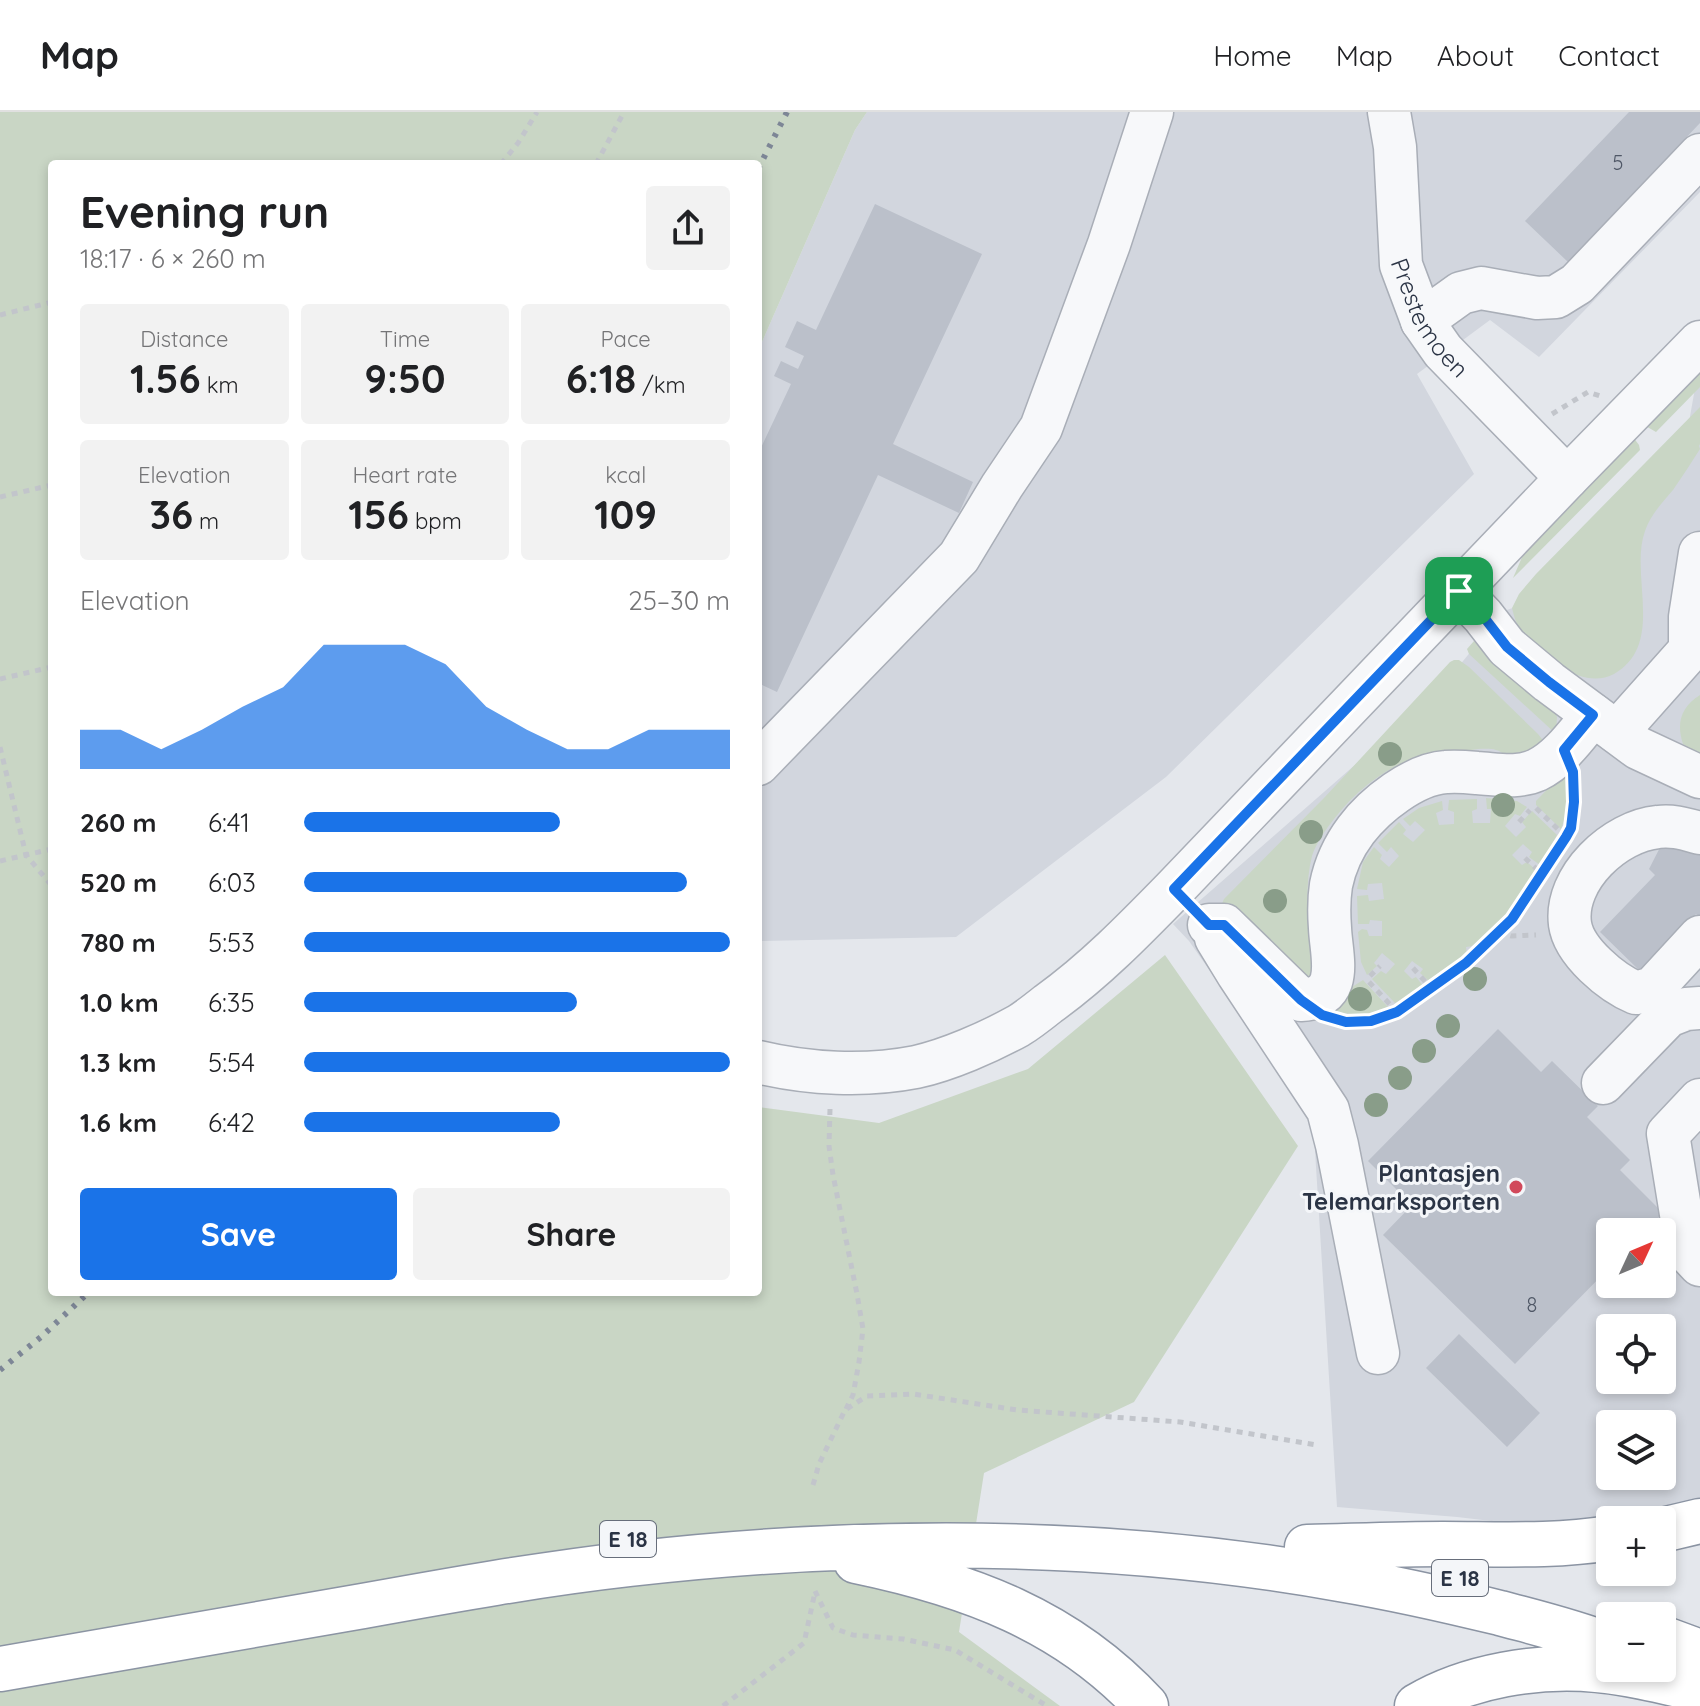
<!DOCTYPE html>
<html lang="en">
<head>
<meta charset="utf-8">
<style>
  :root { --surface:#fff; --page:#f2f2f2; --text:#202124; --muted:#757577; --line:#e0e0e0; --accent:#1a73e8 }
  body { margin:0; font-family:Quicksand,sans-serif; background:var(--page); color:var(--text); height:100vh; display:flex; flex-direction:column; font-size:30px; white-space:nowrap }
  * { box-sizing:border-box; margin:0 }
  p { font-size:26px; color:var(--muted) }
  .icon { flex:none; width:44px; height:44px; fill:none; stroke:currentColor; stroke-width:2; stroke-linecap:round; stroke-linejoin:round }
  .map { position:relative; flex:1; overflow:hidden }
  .sheet { position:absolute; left:48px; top:48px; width:714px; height:1136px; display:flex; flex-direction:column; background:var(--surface); border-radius:8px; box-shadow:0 4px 12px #0003 }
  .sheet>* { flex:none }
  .needle { width:52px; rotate:46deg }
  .buttons { position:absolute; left:1596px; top:1106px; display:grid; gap:16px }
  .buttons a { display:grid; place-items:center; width:80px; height:80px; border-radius:8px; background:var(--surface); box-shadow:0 4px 12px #0003; font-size:40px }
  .pin { position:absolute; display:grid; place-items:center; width:68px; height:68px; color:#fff; margin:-34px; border-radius:16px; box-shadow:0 4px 12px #0006 }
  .round { display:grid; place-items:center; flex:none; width:84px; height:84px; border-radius:8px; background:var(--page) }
  .head { display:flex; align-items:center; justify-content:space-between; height:136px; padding:0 32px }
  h1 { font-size:44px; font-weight:800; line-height:60px }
  .figures { display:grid; grid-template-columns:repeat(3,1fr); gap:12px; height:136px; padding:8px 32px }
  .figures div { display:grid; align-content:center; border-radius:8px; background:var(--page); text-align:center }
  .figures b { font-size:40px; font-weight:800 }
  .figures small { font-size:22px; font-weight:400 }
  .figures p { font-size:22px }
  .chart { height:224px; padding:16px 32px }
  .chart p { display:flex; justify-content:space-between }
  .chart svg { width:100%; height:144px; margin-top:8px; fill:var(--accent); opacity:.7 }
  .button { display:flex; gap:16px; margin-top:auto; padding:16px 32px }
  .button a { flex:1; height:92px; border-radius:8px; background:var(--accent); color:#fff; font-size:32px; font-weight:800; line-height:92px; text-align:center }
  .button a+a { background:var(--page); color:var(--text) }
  ul { padding:0 32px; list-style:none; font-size:26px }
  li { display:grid; grid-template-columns:128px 96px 1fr; align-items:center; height:60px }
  li i { height:20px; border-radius:10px; background:var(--accent) }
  header { display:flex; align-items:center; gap:48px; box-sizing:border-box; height:112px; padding:0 40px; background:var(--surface); border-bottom:2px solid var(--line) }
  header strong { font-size:38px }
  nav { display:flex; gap:44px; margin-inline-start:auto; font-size:28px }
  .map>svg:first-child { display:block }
  .built { fill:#d2d6de; fill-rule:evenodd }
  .green { fill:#c9d6c5 }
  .building { fill:#bbc0ca }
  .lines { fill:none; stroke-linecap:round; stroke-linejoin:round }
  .minor-casing { stroke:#a9aeb7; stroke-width:45 }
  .highway-casing { stroke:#8b94a3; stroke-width:47 }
  .path { stroke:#c2c5cb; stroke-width:5; stroke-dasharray:6 6; stroke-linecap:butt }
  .minor { stroke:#f7f8fa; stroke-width:42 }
  .highway { stroke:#fff; stroke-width:44 }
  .rail { stroke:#7d8696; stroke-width:6; stroke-dasharray:4 8; stroke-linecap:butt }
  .tree { fill:#899d89 }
  .route-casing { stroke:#fff; stroke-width:16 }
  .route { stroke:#1a73e8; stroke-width:10 }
  .poi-dot { fill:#d1495b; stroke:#f4f6f9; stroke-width:3 }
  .labels { text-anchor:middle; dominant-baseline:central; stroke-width:6; stroke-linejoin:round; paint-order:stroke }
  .number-label { font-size:20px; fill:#4f5766 }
  .shield { fill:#f4f6f9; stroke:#676e7b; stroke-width:2 }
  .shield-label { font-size:22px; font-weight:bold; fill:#2b3445 }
  .street-label { font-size:24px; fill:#2b3445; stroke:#f4f6f9 }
  .poi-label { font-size:24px; font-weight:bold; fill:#2b3445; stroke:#f4f6f9; text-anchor:end }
</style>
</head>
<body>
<header>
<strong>Map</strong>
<nav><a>Home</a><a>Map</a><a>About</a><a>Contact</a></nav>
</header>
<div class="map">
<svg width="1700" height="1594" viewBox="0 0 1700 1594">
  <rect width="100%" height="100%" fill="#e4e7ec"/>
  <path class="built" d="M867,0H1700V80L1539,245L1490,208L1417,262L1474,362L1166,665L956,825L758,829V239L855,18Z
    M1700,257V1394L1662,1404L1630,1408H1610L1562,1417L1457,1405L1337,1395L1313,1006L1189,829L1173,812L1436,582L1504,499L1524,492L1685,333L1698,259ZM1610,1120H1662V1172H1610ZM1610,1216H1662V1268H1610ZM1610,1312H1662V1364H1610Z"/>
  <path class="green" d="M0,0H867L855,18L758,239V52H52V1180H758V995L879,1011L1028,957L1165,843L1298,1034L1134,1290L984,1361L959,1520L1060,1594H0Z
    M1700,257V275L1656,320L1644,313Z
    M1700,295V332L1699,334L1700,337C1691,351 1682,365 1673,378C1662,391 1651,402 1645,419C1629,463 1666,532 1614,562C1597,571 1578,565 1562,556C1553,550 1527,528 1521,519C1516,512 1514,504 1512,496L1519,482L1536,462Z
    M1633,325L1639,333L1640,338L1513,466L1526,436Z
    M1474,529L1555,600L1557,605L1556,622L1469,542L1467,537Z
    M1454,548H1459L1469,555L1538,622L1549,636L1512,647C1507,645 1501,639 1496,638C1489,636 1479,637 1471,638C1413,638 1370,661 1334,707C1326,717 1316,731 1312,744C1302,783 1311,833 1315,873L1220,796L1224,787L1324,686L1450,550Z
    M1700,583V644L1683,632C1676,611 1681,595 1700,583Z
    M1562,662L1565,663C1570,681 1568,700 1561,717L1536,693V689Z
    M1486,686L1517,689L1527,695L1520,704L1515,702L1505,714L1516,725L1526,715L1522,710L1532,699L1557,723L1540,753L1529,745L1532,740L1523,732L1512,743L1522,753L1527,750L1537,759L1499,813L1497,811C1489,823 1480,834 1466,835L1467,843L1430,870L1420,861L1423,857L1412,849L1404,859L1412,867L1416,865L1424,875L1395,891L1372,867L1381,859L1386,862L1395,852L1382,841L1374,851L1377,854L1367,863L1361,850L1358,820L1362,817L1367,818L1369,824H1382V809L1370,808L1369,812H1358L1357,784L1368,783L1369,789L1384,787L1382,771L1368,772L1367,778L1357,777L1363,750L1374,735L1382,743L1380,747L1389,755L1399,744L1391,735L1387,740L1378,731L1399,710L1406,718L1403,722L1413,730L1425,718L1415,709L1410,714L1403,707L1419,696L1442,689L1443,698L1436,701L1439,713L1454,712V700L1448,698L1449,688L1477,687V697L1472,699L1473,711H1490L1491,697H1487Z
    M1363,868L1388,895L1364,903L1339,901L1334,894L1352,875Z"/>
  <path class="building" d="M1629,0H1700V11L1568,150L1525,109Z
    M875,92L982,142L893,332L973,370L959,401L878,363L777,580L758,571V342L791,272L774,264L781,249L798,257L804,244L785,235L797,209L816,218Z
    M1669,718L1700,738V806L1696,802L1643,862L1600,820L1655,763L1649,757Z
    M1498,917L1541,960L1552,949L1598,994L1587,1005L1630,1048L1620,1058L1663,1101L1644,1120H1610V1155L1515,1252L1383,1123L1412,1093L1368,1049Z
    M1459,1222L1540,1301L1507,1335L1426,1256Z"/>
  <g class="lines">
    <g class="minor-casing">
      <g id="minor">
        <path id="s1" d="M1389,0L1395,35L1401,153L1422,209L1443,239L1567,366"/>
        <path d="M1422,209L1461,181L1481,176L1537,186L1556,185L1577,172L1700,43"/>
        <path d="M1459,479L1483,504L1507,535L1549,570L1638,636L1700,665"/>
        <path d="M1617,620L1690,538V505L1700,441"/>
        <path d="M758,652L959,445L1002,374L1041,316L1109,132L1152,0"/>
        <path d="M1700,721C1685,717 1673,713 1658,715C1615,719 1564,766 1570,812C1574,840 1612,871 1636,881L1653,876L1700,825"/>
        <path d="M1209,813H1224L1301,888C1346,886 1331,844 1330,816C1329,803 1329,786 1331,773C1335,753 1344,734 1356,718C1375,693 1414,662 1446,660C1456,659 1467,660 1477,661C1497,662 1517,667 1537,658C1560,647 1577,622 1593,603"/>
        <path d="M1216,826L1238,862L1328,998L1337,1033L1378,1241"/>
        <path d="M758,950C808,962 865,965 916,955C948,948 989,930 1018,914C1028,908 1038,900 1048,892C1094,859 1134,818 1174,777L1567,366L1700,230"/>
        <path d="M1603,971L1668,904L1686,897L1700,896"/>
        <path d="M1700,988L1668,1022L1687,1139L1700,1153"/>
      </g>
    </g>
    <g class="highway-casing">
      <path id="highway" d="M1662,1418L1700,1409
        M1307,1435C1352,1434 1398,1432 1443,1432C1501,1432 1553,1435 1610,1426
        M856,1449C967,1472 1067,1508 1146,1594
        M1662,1526L1700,1540
        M0,1557C121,1535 242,1514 363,1494C452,1478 541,1462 630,1452C867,1425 1105,1425 1340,1467C1394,1476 1447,1488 1500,1501C1537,1511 1575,1520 1610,1534
        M1417,1594C1467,1564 1540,1552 1597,1558C1631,1561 1666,1570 1700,1578"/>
    </g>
    <path class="path" d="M501,52L518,31L537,0
      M596,52L624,0
      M0,203L52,190
      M1552,302L1588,280L1600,284
      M0,385L52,373
      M0,567L52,555
      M0,635L26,743L52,774
      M1536,696L1566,725
      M1519,710L1530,698
      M1568,722L1571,716L1574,677
      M1525,746L1542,762
      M0,749L52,737
      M1499,820L1511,824L1536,823
      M1413,856L1431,876
      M1370,864L1380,854
      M1369,870L1397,900
      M1345,910L1371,909L1397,900L1466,851L1512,807L1538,767
      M830,997L829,1034L833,1063L857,1182L863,1217L859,1250L853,1283L846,1297
      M813,1373L819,1352L845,1298L867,1284L913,1282L1017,1298L1180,1310L1317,1333
      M815,1479L833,1516L853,1523L903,1527L955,1538L1047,1594
      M723,1594L804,1531L815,1480"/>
    <use href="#minor" class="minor"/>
    <use href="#highway" class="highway"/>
    <path class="rail" d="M758,57L787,0
      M0,1258L41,1225L89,1180"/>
  </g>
  <g class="tree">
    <circle cx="1390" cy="642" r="12"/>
    <circle cx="1503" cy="693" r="12"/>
    <circle cx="1311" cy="720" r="12"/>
    <circle cx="1275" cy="789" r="12"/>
    <circle cx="1475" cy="867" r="12"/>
    <circle cx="1360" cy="887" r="12"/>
    <circle cx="1448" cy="914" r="12"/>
    <circle cx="1424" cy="939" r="12"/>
    <circle cx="1400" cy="966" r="12"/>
    <circle cx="1376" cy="993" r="12"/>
  </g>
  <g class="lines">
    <g class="route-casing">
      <path id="route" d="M1459,479L1483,504L1507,535L1549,570L1593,603L1564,638L1573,660L1574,690L1571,716L1566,725L1512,807L1466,851L1397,900L1371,909L1346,910L1322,903L1301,888L1224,813H1209L1174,777Z"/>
    </g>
    <use href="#route" class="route"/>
  </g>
  <circle class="poi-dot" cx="1516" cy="1075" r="8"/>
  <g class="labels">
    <g class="number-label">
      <text x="1618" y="50">5</text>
      <text x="1532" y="1192">8</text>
    </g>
    <g class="shield">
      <rect x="600" y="1409" width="56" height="36" rx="6"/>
      <rect x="1432" y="1448" width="56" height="36" rx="6"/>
    </g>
    <g class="shield-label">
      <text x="628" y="1427">E 18</text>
      <text x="1460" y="1466">E 18</text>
    </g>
    <g class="street-label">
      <text stroke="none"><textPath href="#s1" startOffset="214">Prestemoen</textPath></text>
    </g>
    <g class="poi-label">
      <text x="1500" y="1061">Plantasjen<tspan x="1500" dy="28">Telemarksporten</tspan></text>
    </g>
  </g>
</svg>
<div class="buttons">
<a><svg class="needle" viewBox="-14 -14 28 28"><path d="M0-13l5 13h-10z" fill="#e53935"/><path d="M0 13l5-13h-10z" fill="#757577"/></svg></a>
<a><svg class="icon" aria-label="locate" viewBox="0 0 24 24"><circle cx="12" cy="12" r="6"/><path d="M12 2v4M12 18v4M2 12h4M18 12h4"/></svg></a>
<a><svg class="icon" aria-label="layers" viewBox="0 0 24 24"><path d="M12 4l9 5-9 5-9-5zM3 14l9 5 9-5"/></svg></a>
<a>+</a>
<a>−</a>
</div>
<div class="pin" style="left:1459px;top:479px;background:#1e9e55"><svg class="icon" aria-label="arrive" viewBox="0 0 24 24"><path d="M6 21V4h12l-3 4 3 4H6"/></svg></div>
<section class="sheet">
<div class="head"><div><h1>Evening run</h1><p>18:17 · 6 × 260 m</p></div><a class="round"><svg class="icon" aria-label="share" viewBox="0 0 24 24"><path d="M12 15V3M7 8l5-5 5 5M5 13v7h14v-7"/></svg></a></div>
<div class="figures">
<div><p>Distance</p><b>1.56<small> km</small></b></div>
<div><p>Time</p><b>9:50</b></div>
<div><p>Pace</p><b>6:18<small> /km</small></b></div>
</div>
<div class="figures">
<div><p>Elevation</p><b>36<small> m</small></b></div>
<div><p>Heart rate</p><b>156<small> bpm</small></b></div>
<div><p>kcal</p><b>109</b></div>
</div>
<div class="chart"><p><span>Elevation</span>25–30 m</p>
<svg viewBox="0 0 160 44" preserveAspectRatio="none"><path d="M0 44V32L10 32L20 38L30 32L40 25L50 19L60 6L70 6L80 6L90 12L100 25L110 32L120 38L130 38L140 32L150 32L160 32V44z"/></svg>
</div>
<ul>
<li><b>260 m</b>6:41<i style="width:60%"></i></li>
<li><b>520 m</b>6:03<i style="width:90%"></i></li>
<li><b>780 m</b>5:53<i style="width:100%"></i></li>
<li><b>1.0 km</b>6:35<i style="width:64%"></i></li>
<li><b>1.3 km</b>5:54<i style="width:100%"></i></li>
<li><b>1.6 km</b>6:42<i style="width:60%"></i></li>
</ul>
<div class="button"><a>Save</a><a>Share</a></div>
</section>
</div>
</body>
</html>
